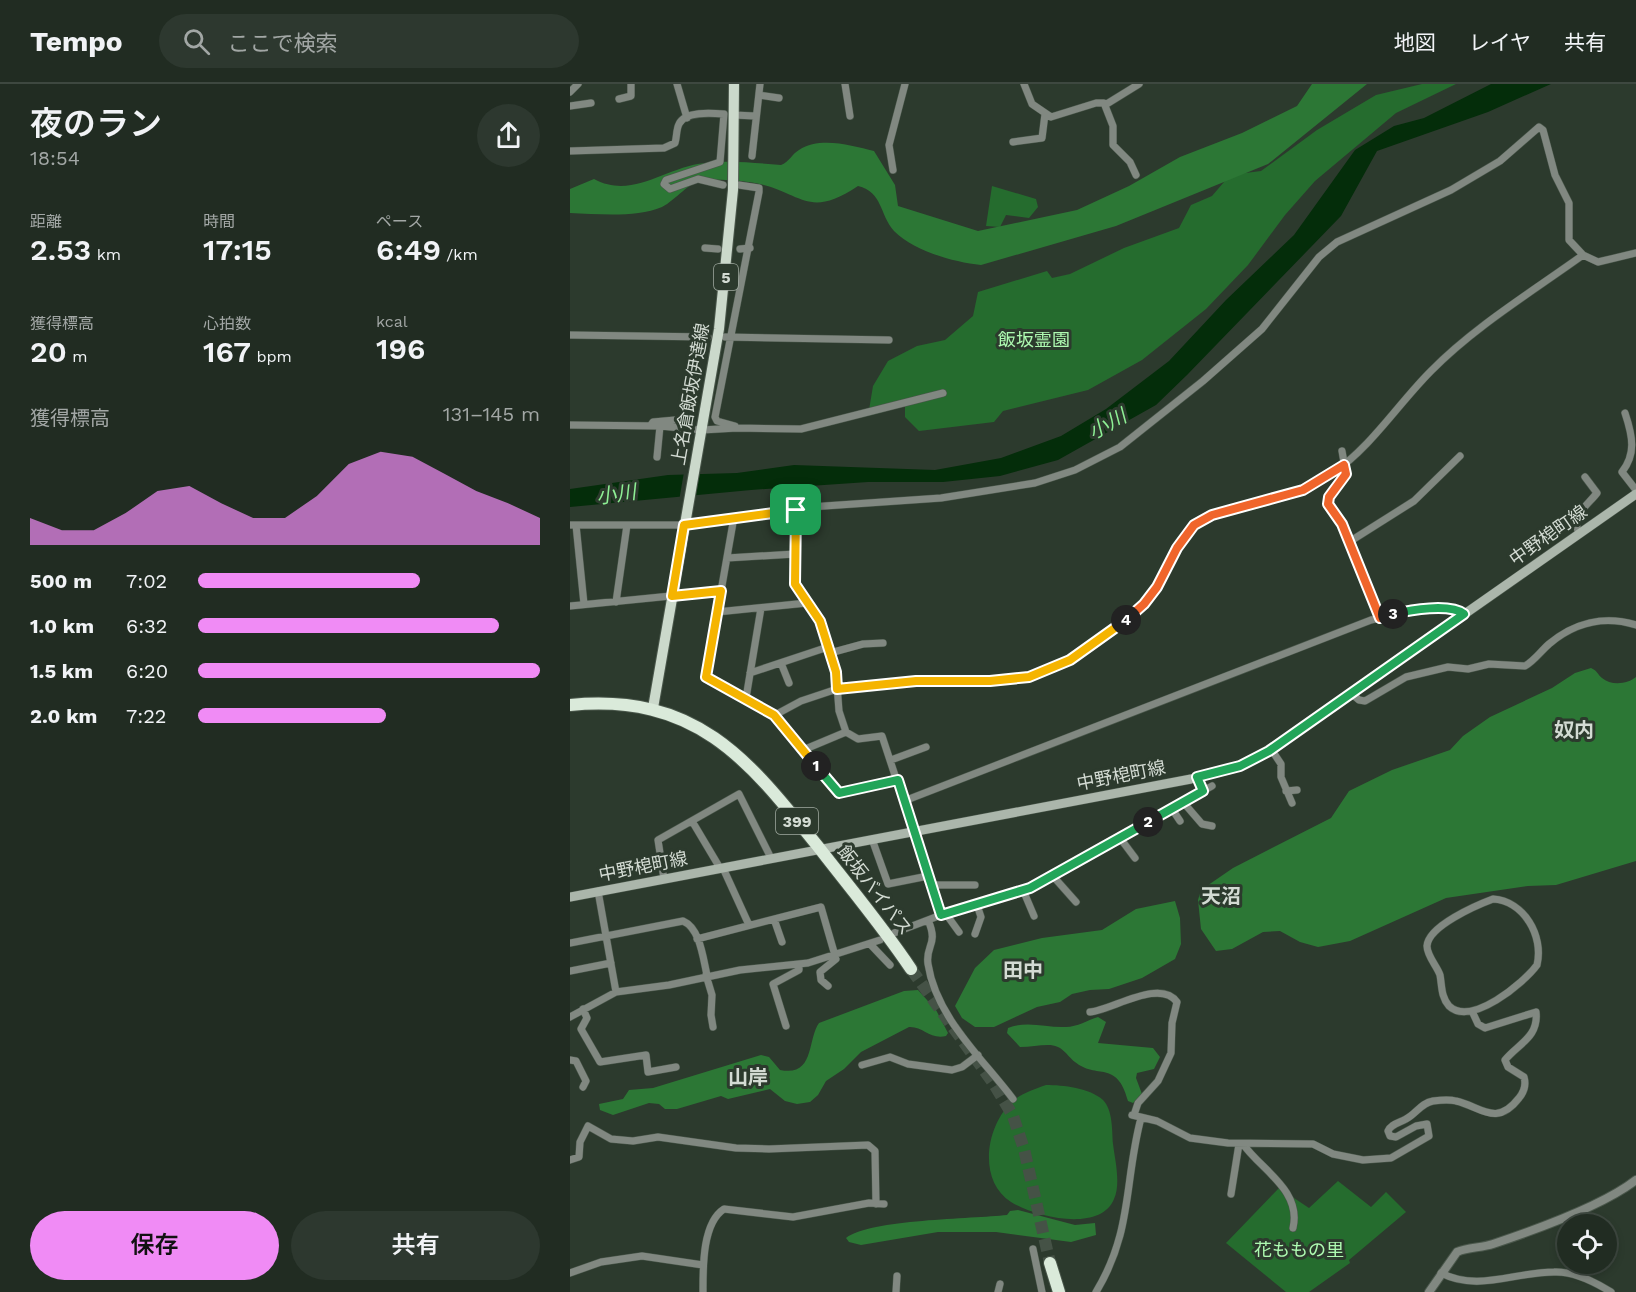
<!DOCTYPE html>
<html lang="ja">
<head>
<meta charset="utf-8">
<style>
  :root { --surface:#212c22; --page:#2d382f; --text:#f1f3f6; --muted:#a2a7a5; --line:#3e4840; --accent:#f08bf5 }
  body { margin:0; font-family:"Work Sans","Noto Sans JP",sans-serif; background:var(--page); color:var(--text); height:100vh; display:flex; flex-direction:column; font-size:22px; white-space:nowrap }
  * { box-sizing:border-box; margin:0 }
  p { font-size:20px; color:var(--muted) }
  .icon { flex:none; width:33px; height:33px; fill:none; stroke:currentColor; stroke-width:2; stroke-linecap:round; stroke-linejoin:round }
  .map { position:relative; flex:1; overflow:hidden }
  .details { display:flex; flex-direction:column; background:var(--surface); width:570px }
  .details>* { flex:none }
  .fabs { position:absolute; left:987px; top:1130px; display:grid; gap:12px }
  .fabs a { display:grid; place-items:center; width:60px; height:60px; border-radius:50%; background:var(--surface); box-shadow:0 3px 9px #0003,0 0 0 2px var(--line); font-size:30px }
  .pin { position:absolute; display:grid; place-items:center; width:51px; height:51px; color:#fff; margin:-26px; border-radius:12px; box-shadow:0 3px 9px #0006 }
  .km { position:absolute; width:30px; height:30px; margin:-15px; border-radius:50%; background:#222; color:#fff; font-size:16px; line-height:30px; text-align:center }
  .round { display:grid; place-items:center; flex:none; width:63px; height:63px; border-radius:32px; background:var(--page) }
  .head { display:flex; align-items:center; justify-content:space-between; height:102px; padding:0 30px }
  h1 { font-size:33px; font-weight:600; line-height:45px }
  .metrics { display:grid; grid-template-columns:repeat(3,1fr); gap:9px; height:102px; padding:6px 30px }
  .metrics div { display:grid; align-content:center }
  .metrics b { font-size:30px; font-weight:600 }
  .metrics small { font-size:16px; font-weight:400 }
  .metrics p { font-size:16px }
  .chart { height:168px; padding:12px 30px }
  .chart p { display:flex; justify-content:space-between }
  .chart svg { width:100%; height:108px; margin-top:6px; fill:var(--accent); opacity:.7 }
  .cta { display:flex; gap:12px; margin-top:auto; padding:12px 30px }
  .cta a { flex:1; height:69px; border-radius:36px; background:var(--accent); color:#111; font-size:24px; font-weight:600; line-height:69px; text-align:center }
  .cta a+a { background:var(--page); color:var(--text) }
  ul { padding:0 30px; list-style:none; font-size:20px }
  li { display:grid; grid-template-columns:96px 72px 1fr; align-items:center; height:45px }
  li i { height:15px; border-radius:8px; background:var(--accent) }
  header { display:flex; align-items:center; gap:36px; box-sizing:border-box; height:84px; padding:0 30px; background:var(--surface); border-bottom:2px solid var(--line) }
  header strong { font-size:28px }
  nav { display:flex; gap:33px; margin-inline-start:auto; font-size:21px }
  .search { width:420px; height:54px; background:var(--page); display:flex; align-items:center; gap:15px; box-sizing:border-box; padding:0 21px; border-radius:33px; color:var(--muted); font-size:22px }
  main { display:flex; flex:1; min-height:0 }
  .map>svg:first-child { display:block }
  .green { fill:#256c2e }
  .forest { fill:#2c7735 }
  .water { fill:#042d0a }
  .pier { fill:#2c3a2d }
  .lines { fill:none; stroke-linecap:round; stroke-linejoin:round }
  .trunk-tunnel { stroke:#455246; stroke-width:12; stroke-dasharray:12 6; stroke-linecap:butt }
  .minor-casing { stroke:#4a574b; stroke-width:8 }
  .tertiary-casing { stroke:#4a574b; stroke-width:10 }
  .secondary-casing { stroke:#4a574b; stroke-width:10 }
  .primary-casing { stroke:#4a574b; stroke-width:12 }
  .trunk-casing { stroke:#4a574b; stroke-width:14 }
  .minor { stroke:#818881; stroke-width:7 }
  .tertiary { stroke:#818881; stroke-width:8 }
  .secondary { stroke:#abb6ab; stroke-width:9 }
  .primary { stroke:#cbd9cb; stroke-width:10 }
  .trunk { stroke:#daeada; stroke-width:12 }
  .split-1-casing { stroke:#fff; stroke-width:12 }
  .split-2-casing { stroke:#fff; stroke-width:12 }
  .split-3-casing { stroke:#fff; stroke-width:12 }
  .split-4-casing { stroke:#fff; stroke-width:12 }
  .split-5-casing { stroke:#fff; stroke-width:12 }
  .split-1 { stroke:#f5b400; stroke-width:8 }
  .split-2 { stroke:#22a559; stroke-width:8 }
  .split-3 { stroke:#22a559; stroke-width:8 }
  .split-4 { stroke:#f0652b; stroke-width:8 }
  .split-5 { stroke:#f5b400; stroke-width:8 }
  .labels { text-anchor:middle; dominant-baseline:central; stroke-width:6; stroke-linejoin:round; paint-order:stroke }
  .shield { fill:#2c3a2d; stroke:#a1aba1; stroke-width:1.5 }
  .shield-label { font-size:16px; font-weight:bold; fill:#d3dbd3 }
  .park-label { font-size:18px; fill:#aefab1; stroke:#2c3a2d }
  .street-label { font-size:18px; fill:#d3dbd3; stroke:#2c3a2d }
  .water-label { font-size:20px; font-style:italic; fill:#8ef095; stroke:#2c3a2d }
  .neighbourhood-label { font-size:20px; font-weight:bold; fill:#d3dbd3; stroke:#2c3a2d }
</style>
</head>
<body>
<header>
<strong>Tempo</strong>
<div class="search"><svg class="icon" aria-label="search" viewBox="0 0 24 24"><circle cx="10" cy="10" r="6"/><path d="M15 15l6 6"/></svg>ここで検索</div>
<nav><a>地図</a><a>レイヤ</a><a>共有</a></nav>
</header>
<main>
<section class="details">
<div class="head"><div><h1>夜のラン</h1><p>18:54</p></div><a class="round"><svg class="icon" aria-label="share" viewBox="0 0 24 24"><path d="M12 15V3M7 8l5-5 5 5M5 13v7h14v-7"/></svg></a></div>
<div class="metrics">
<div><p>距離</p><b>2.53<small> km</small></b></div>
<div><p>時間</p><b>17:15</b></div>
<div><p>ペース</p><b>6:49<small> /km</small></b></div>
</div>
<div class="metrics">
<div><p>獲得標高</p><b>20<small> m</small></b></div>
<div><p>心拍数</p><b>167<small> bpm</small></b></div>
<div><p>kcal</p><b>196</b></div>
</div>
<div class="chart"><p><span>獲得標高</span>131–145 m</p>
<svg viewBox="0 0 160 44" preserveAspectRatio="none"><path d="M0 44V33L10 38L20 38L30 31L40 22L50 20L60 27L70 33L80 33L90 24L100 11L110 6L120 8L130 15L140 22L150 27L160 33V44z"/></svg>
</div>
<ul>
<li><b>500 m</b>7:02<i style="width:65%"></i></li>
<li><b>1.0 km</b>6:32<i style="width:88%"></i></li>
<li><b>1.5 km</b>6:20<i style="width:100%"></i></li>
<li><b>2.0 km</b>7:22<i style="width:55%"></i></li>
</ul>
<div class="cta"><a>保存</a><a>共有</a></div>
</section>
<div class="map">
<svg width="1066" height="1208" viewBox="0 0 1066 1208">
  <rect width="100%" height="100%" fill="#2c3a2d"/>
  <path class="green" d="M852,0H886L826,29L745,97L715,131L678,181L636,225L572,276L518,306L433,327L424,338L349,347L335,333V322L298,332L303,302L318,277L347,262L375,256L403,232L408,208L477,187L482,194L500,190L554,164L609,144L621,121L642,112L660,91L691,87L747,46L806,11Z
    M422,102L466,115L468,123L459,134L436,131L430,143L416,142Z
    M476,1001C493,1001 520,1004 533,1016C543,1026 542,1047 543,1060C545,1076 551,1100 544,1115C530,1149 465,1133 441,1118C407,1096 416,1041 443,1017C452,1009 465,1005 476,1001Z
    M768,1097L801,1123L816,1108L836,1128L779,1176L780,1179L739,1208H716L656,1159L709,1104L739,1124Z"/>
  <path class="forest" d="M742,0H797L698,80L546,142L411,181C383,178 344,167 324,147C309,130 313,108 288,102C237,136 232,108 185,99C170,96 149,95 134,96C118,98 106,116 92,123C66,134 28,130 0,129V105L24,95C63,116 95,83 135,79C160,76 186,79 211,81C219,78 222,70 229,66C251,52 282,62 304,67L325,101L328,122L408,147L507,126L559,102L610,73L672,49L727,22Z
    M1021,584C1028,587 1027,590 1032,594C1041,602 1058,600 1066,593V777L986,801L958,802L876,814L780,857L748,863L730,858L710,847L693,848L662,865L646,867L631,845L628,816L631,806L663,784L761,734L779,707L822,686L880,666L893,652L920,633L982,604L1005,589Z
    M605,817L610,834L611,860L605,875L572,894L539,905L520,906L502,910L490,918L467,923L424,943H405L392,934L385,922L405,884L424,866L472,854L532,846L566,825Z
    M348,906L366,926L378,949L376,952C360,956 353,942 339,943L291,968L274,985L256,997L248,1011L240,1018L227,1020L215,1017L200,1005L158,1015L151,1012L107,1025H95L89,1020L79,1019L43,1031L30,1026L29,1020L53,1015L59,1006L83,1004L191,971L199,973L210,986C245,993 237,956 249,939L334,907Z
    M528,933L536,938L528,959L583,964L590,973L584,985L567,989L566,994L572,1010L563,1019L558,1017C547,975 527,996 505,978C496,971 493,961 478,961C469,961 460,963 450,963L437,949L438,944C458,936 476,944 496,943C507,943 518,936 528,933Z
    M448,1126L505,1141L525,1139L526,1151L501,1158L426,1148H368L291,1161L279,1158L276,1154C300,1135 402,1135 437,1131L440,1127Z"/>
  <path class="water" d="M921,0H981L918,28L807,67L771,132L617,291L586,321L488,376L430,392L373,398H298L181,406L0,423V405L98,391L167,389L224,381L365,386L431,374L491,352L536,325L599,277L656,216L724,151L785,66L824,42L854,34Z"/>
  <path class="pier" d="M130,387L125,415L109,417L114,388Z"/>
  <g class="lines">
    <path class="trunk-tunnel" d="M341,885L424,1000L443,1032L454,1065L480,1179"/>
    <g class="minor-casing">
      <path id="minor" d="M107,0L117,34
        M275,0L280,32
        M454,0L462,20L481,33L526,19H534L543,42V61L560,78L566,91
        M0,8L8,0
        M189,11L209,14
        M49,15L61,12V0
        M535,21L569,0
        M0,22L21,19
        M164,31L185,32
        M443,58L472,54L475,30
        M0,67L94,64L105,59C107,53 106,46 109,40C115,27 141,29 154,30L150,78L96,96L94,100L100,105L128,95L153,101
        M182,72L190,0
        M323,86L319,61L335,0
        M135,164L148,165
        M170,165L180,164
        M0,251L138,253
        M155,253L319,256
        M1055,329C1063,353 1066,370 1052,388L1066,406
        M0,341L90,342L132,346L167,344L231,345L373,309
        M81,341L83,338L116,335L130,252
        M165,342L147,337L145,333L189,108V104L169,101
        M772,367L776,390L759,413L758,419L772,440L810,534
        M87,373L90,342
        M226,426L225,500L250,537L266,588L269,627L276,648L288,655L312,652L371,831
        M164,433L136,593L205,631L269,709L328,696
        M0,441H114L240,423L371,414L465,399L505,386L550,363L633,297L692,245L749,173L767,158L881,106L930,77L969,43L973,46L985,91L999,119V156L1013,171L1028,178L1066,169
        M6,441L14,520
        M1009,449C1000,432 1017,422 1027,409L1015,393
        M779,458L844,417L890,372
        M157,474L225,470
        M46,518L57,441
        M0,522L151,507
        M147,528L237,519
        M260,569L293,560L313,559
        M211,579L219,599
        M180,589L258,563
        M781,609L789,616L795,617L836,593L878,583L898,585L919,580L955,582C964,577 971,567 979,560C1004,539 1034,531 1066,541
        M176,614L191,524
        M205,631L231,617L267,605L346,597L441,596L483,585L514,567L574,520L587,503L617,448C639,427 669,425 697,418C721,412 743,403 763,389C802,362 828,320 861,287C904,243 963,207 1013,171
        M701,665L711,680V693L722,719
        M233,666L276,648
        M321,676L356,663
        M716,707L727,706
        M334,717L801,536C822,531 877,515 893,530
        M613,718L632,740L642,742
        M602,725L610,737
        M122,737L150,784
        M550,754L565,774
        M302,755L318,800L358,792
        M153,784L179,841
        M482,791L506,818
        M94,795L88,756L169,710L201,774
        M361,801H405
        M453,806L464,832
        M28,807L46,908
        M923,815C954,817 974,852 967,881C954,899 901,943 879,922C871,913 872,902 870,891C867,882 857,872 857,862C858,842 907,821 923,815Z
        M376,830L389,848
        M204,835L212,858
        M358,836C369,861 355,861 358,880C366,933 412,974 443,1015
        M324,849L371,831L460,804L642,702
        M405,850L411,833L407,821
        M127,855L251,823L266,875L250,888L251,896L258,902
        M0,859L113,837C130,844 133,874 137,891
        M300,860L320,881
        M0,887L41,879
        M136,891L142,911L141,931L143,943
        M13,925L17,934L11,945L30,978L76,971L78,988L106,983
        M520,928C542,926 590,894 607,918L602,939L601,969L588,997L568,1019L564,1031
        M0,933L46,908L99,901L170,886L238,879L310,856
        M216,942L203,900L229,886V880
        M0,976L6,977L16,997L13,1003
        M292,981L320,973L338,980L382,986L392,983L408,971
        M562,1031L587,1037L620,1054L658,1059L743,1060L763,1070L793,1076L821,1074L859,1052L857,1040L846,1042L826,1053L820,1052L818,1047C821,1040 829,1039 836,1035C846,1030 851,1019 863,1017C870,1016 879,1015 886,1017C910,1022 926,1044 949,1014C954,1008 956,1000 954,993L938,983L935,976C948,960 969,953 966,928L915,944L908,940L902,927
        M673,1060C690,1085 732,1106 723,1144
        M0,1076L9,1073L10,1058L18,1042L41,1055L63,1057L88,1053L166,1064L199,1065L298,1061L305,1067L306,1120
        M661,1110L669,1060
        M463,1165L472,1208
        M0,1189L31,1178L72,1172L133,1181
        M871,1189C907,1208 945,1188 984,1188C1003,1187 1025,1198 1041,1208
        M133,1208C133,1185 132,1139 154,1125L223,1133L299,1119L314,1120
        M326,1208L327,1192
        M428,1208L430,1200
        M526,1208C563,1147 554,1098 571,1034"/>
    </g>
    <g class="tertiary-casing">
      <path id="tertiary" d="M859,1208L887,1168C898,1163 911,1164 923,1160C962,1147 1034,1121 1066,1096"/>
    </g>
    <g class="secondary-casing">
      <path id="secondary" d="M0,813L621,695L670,682L699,667L1066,410"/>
    </g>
    <g class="primary-casing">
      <path id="primary" d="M83,624L149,245L163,106L164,0"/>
    </g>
    <g class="trunk-casing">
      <path id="trunk" d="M0,621C127,609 178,675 250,765C281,805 313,843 341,885
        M480,1179L489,1208"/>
    </g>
    <use href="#minor" class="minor"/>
    <use href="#tertiary" class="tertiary"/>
    <use href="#secondary" class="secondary"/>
    <use href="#primary" class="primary"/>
    <use href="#trunk" class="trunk"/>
  </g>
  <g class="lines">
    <g class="split-1-casing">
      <path id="split-1" d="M226,426L114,441L102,512L151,507L136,593L204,631L246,682"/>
    </g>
    <g class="split-2-casing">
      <path id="split-2" d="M246,682L269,709L328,696L371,831L460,804L578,738"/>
    </g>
    <g class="split-3-casing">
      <path id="split-3" d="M578,738L633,707L627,693L670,682L699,667L894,530C880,519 840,526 823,530"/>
    </g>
    <g class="split-4-casing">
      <path id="split-4" d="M556,536L574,520L587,503L607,464L624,441L642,431L733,406L774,381L776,390L759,413L758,420L772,440L810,534L823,530"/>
    </g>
    <g class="split-5-casing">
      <path id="split-5" d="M226,426L225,500L250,537L266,588L267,605L346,597H420L459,593L500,576L556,536"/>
    </g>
    <use href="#split-1" class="split-1"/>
    <use href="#split-2" class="split-2"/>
    <use href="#split-3" class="split-3"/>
    <use href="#split-4" class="split-4"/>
    <use href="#split-5" class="split-5"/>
  </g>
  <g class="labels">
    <g class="shield">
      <rect x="144" y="180" width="24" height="26" rx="4.5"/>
      <rect x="206" y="724" width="42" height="26" rx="4.5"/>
    </g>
    <g class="shield-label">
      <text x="156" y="193">5</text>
      <text x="227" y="737">399</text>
    </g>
    <g class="park-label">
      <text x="464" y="255">飯坂霊園</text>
      <text x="729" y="1165">花ももの里</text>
    </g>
    <g class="street-label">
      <text transform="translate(120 310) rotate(-80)">上名倉飯坂伊達線</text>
      <text transform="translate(978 451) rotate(-35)">中野梍町線</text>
      <text transform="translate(551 691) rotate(-11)">中野梍町線</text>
      <text transform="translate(73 782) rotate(-11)">中野梍町線</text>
      <text transform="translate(305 806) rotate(52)">飯坂バイパス</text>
    </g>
    <g class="water-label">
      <text transform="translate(537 340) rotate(-29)">小川</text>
      <text transform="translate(46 410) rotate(-8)">小川</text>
    </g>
    <g class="neighbourhood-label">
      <text x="1004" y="646">奴内</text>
      <text x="651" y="812">天沼</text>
      <text x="453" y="886">田中</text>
      <text x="178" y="993">山岸</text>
    </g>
  </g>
</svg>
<div class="fabs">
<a><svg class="icon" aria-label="locate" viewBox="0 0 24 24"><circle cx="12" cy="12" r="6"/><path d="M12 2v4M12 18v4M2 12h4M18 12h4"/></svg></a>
</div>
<div class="pin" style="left:226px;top:426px;background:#1e9e55"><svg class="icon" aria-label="arrive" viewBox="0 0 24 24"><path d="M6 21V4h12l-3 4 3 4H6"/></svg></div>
<b class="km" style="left:246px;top:682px">1</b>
<b class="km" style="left:578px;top:738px">2</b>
<b class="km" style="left:823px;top:530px">3</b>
<b class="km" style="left:556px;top:536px">4</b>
</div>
</main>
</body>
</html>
